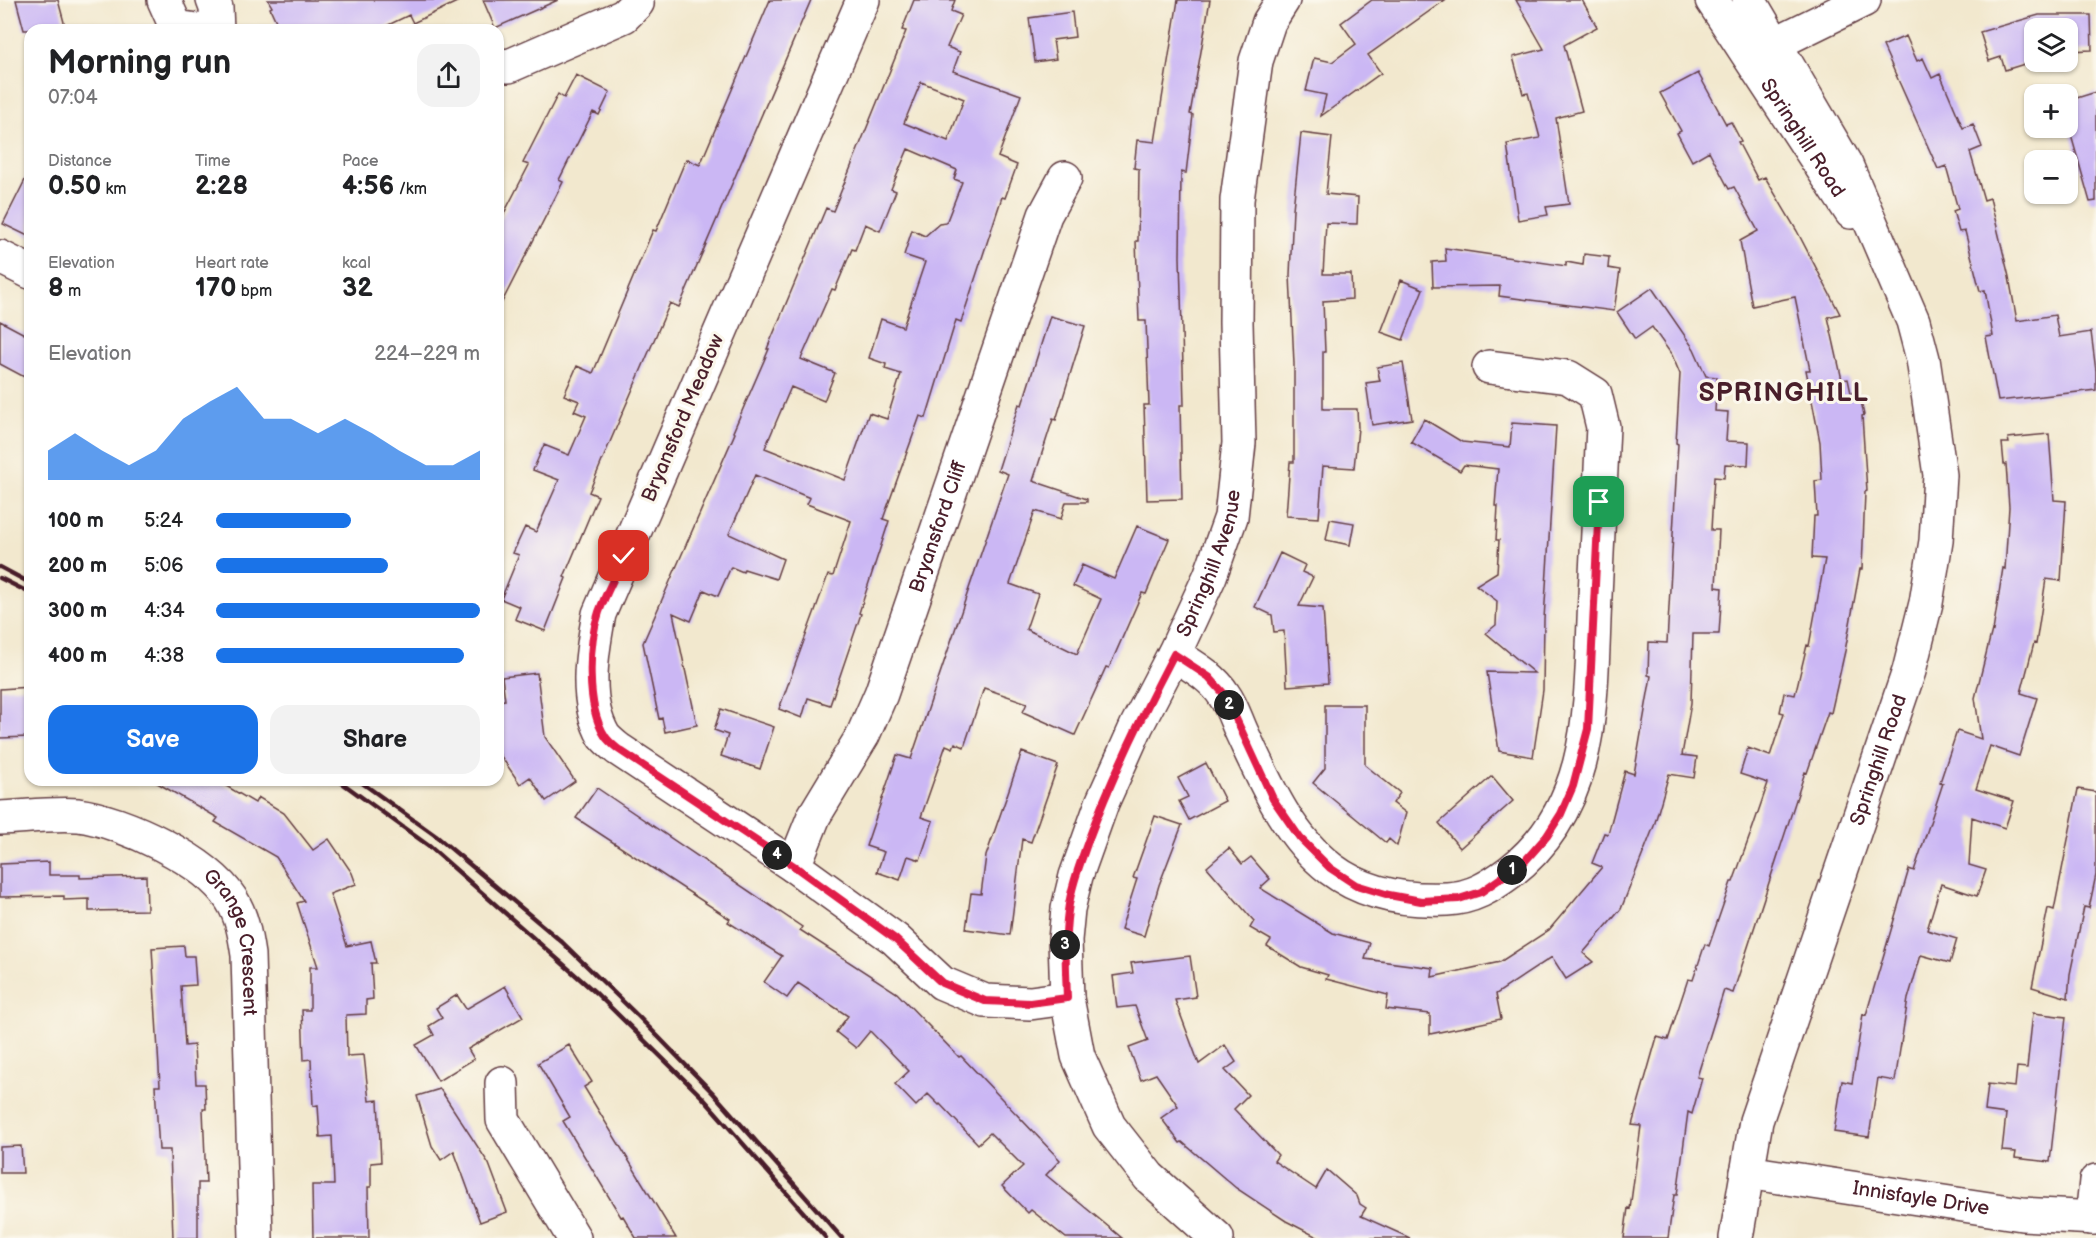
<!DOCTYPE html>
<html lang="en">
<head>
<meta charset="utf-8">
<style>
  :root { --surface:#fff; --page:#f2f2f2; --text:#202124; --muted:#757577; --accent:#1a73e8 }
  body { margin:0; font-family:"Balsamiq Sans",sans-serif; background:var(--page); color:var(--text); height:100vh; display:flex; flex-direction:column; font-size:22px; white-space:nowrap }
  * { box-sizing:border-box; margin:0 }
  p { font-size:20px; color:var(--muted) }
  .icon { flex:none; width:33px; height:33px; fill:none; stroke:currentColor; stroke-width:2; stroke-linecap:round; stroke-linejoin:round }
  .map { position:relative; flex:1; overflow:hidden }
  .drawer { position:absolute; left:24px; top:24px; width:480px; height:762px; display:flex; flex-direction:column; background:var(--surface); border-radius:18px; box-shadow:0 2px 4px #0004 }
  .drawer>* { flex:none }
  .buttons { position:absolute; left:2024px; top:18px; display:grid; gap:12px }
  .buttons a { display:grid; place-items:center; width:54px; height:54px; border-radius:12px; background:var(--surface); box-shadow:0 2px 4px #0004; font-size:30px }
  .pin { position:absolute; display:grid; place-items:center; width:51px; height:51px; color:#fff; margin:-26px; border-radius:12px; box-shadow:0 3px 9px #0006 }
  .km { position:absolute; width:30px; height:30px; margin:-15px; border-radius:50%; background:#222; color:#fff; font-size:16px; line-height:30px; text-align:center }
  .round { display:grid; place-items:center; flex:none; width:63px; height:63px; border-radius:18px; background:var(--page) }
  .headline { display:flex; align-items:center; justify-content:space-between; height:102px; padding:0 24px }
  h1 { font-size:33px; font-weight:700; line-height:45px }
  .metrics { display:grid; grid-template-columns:repeat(3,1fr); gap:9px; height:102px; padding:6px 24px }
  .metrics div { display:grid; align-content:center }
  .metrics b { font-size:26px; font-weight:700 }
  .metrics small { font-size:16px; font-weight:400 }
  .metrics p { font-size:16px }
  .chart { height:168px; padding:12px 24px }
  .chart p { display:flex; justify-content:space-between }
  .chart svg { width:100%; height:108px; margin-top:6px; fill:var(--accent); opacity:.7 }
  .button { display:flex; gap:12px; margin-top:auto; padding:12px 24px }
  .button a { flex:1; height:69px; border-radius:18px; background:var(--accent); color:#fff; font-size:24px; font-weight:700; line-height:69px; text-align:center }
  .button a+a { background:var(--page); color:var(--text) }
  ul { padding:0 24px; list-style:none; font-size:20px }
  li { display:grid; grid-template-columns:96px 72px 1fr; align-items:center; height:45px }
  li i { height:15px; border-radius:8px; background:var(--accent) }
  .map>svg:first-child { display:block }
  .building { fill:#cbb7f4; fill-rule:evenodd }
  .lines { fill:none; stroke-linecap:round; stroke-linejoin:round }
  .minor-casing { stroke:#633d43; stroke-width:36 }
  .minor { stroke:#fff; stroke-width:33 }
  .rail { stroke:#4a1f2b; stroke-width:4.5 }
  .route-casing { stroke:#fff; stroke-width:12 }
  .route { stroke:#e11d48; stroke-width:8 }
  .labels { text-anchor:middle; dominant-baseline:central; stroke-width:6; stroke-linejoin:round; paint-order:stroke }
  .street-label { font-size:20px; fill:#4a1f2b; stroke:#fbf7ec }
  .district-label { font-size:26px; font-weight:bold; letter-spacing:1.5px; fill:#4a1f2b; stroke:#fbf7ec }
</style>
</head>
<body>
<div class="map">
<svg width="2096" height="1238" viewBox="0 0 2096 1238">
  <rect width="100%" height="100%" fill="#fbf7ec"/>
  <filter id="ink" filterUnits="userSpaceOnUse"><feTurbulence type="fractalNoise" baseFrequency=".0167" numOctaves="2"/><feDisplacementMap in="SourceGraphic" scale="12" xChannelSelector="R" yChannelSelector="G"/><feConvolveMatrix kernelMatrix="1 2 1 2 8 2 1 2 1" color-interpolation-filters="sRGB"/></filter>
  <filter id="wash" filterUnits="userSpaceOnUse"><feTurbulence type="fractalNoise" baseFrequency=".008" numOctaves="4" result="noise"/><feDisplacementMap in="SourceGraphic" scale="24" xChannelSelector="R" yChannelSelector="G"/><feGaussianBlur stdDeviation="1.35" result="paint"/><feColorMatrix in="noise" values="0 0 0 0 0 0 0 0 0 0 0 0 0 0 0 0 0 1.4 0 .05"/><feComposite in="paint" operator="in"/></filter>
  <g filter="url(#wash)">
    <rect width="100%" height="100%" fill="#f2e8ce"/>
    <g id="blocks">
      <path class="building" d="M16,0H58L65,26L51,30H24Z
        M268,0H461L413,23L409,15L378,30H280L270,8L272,7Z
        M483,0H558L495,28Z
        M770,0H811L679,307L670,303L610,442L589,492L598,496L564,577L566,578L545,631L515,619L520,607L501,599L519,555L513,553L525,527L536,532L559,480L533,470L544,445L569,455L586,416L574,411L579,401L564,395L577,366L593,373L653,230L656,231L686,159L700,165Z
        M914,0H955L951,11L961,15L947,47L960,52L953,71L1021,95L998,157L1017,165L1005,198L1002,197L961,322L956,320L926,418L920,416L883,519L889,521L859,613L861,614L830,705L808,698L802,718L779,709L828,575L833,576L851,521L807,504L810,498L755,475L729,534L783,559L776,579L744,569L743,572L731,567L718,596L704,590L691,621L673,613L697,725L665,732L662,718L659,719L643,643L735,433L733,432L769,349H767L826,208L833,211L906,31L902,30ZM921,82L964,99L948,141L904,123ZM908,149L957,170L954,179L962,182L946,223L939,224L925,236L912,230L904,255L925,262L903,327L881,319L869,358L886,364L885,369L901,374L887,419L869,413L845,480L765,448L791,387L824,401L835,373L801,359L832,289L835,290L852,249L855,250L865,224L880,231L896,191L891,189Z
        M1178,0H1210L1190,114L1193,115L1186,173L1181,172L1180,257L1184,405H1180L1182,499L1147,500L1144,405H1149L1146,321H1139L1136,241H1138L1139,169L1134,168L1137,140L1155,142Z
        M1372,0H1445L1368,55L1381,73L1321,116L1326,95L1306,91L1314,58L1332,62L1356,44L1341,23Z
        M1516,0H1582L1597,27L1564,45L1582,111L1556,118L1569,204L1546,207L1548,215L1518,220L1507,144L1540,138L1528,93L1523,94L1513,57L1544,49Z
        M1072,12L1075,37L1053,40L1056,59L1035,62L1029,18Z
        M2039,15H2091L2092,50L2067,51V28H2034V51H2028L2031,62L2005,70L2001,57L1989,61L1980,32Z
        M1906,36L1917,61L1923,58L1932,78L1940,74L1963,128L1973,124L1982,147L1970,152L1984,200L1990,198L2009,277L2017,321L2055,315L2059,337L2091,332L2096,371V390L1998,401L1986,337L1993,336L1985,290L1980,291L1965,231L1959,232L1953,211L1958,209L1946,166L1938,169L1883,46Z
        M1698,73L1726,124L1731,122L1741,141L1738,142L1758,180L1765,177L1797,231L1840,314L1828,317L1842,380L1848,379L1851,393L1859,392L1864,415L1862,416L1867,491L1865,492L1862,569H1860L1845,651L1831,713L1828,712L1807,773L1805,772L1733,993L1724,990L1697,1077L1702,1078L1692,1114L1688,1112L1677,1195H1674L1668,1238H1624L1628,1208L1630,1209L1641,1126L1632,1125L1657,1037L1668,1040L1688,979L1693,980L1705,944L1709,946L1731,882H1733L1753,827L1768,783L1740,774L1748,748L1770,756L1784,713L1780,712L1784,693L1795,695L1807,645L1809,646L1825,559L1812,558L1814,516H1817L1815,481L1822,480L1820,442L1806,370H1810L1795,297L1752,306L1740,241L1758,231L1734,187L1729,189L1709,151L1692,161L1677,133L1681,131L1660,93Z
        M576,75L610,92L599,115L593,112L559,180L563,182L498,310V225L529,165L523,163L558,94L564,98Z
        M2096,92V201L2090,202L2067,121V101Z
        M1301,133L1332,137L1326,194L1358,197L1357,224L1326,223L1323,274H1351L1352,299L1323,301L1325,352H1323V409H1357L1358,428L1354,468L1323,466L1319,518L1286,516L1290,462H1294V364L1290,275L1293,209Z
        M30,170V237L3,224Z
        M1445,248L1566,266V262L1583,265L1584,254L1609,257L1608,268L1620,270L1614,311L1499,296L1500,286L1433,287L1432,262L1446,261Z
        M1401,280L1423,289L1403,340L1381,332Z
        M1652,288L1694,349L1706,376L1717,377L1715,411L1728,412L1726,441L1749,442L1748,465L1725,464L1724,478L1714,477L1711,530H1719L1716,587L1722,588L1719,634H1693L1691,703L1682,755L1697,757L1694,778L1669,774L1654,826L1621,909L1583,953L1593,962L1566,979L1552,957L1496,994L1501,1019L1430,1034V1014L1386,1009L1388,995L1326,979L1328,975L1301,967L1267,946L1271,940L1250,928L1254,921L1207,867L1229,848L1242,864L1251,857L1270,879L1260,888L1333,933L1370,943L1365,959L1433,968L1432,977L1500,962L1549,930L1602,867L1592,863L1604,833L1608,834L1625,771L1634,774L1651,676L1648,675L1649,642L1667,643L1678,444L1676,443L1680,374L1672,355L1652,327L1635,339L1617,312Z
        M1050,316L1085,326L1056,420L1053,419L1033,481L1087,499V502H1066L1061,519L1035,511L1010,584L1038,594L1026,629L1077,654L1101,599L1073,586L1082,565L1114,579L1137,526L1169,539L1146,594L1142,593L1109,668L1106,667L1075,735L1023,712L1027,703L984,688L964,747L955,743L953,748L946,745L921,817L933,821L920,860L908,856L900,880L877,872L884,852L866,846L897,755L911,759L1008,474L998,470L1019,404L1022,405Z
        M0,321L30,337V380L0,364Z
        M1403,363L1412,419L1372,425L1366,383L1380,381L1377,367Z
        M1424,419L1462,442L1510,447L1512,423L1556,426L1544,619L1543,690L1533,757L1499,751L1487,672L1534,673L1486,633L1496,625L1497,601L1476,585L1497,572L1499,540H1496L1498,506H1495L1498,469L1464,465L1460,471L1411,442Z
        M2049,434L2054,500L2066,501L2061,581L2046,579L2036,644L2034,643L2021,693L2037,698L2019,756L1990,746L1976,789L2014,801L2005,828L1972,817L1969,865L1986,870L1977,896L1941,884L1927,930L1957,939L1950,963L1921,955L1908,999L1895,1081L1878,1078L1869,1137L1834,1132L1842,1081L1852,1083L1863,1014L1866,1015L1909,869L1914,871L1943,783L1940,782L1957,731L1981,739L1975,698L1992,630L1993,631L2003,568L2005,569L2009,507L2006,464H2004L2002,443H2009L2008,438Z
        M1330,519L1354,523L1350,545L1326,540Z
        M1280,553L1305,565L1302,572L1313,577L1299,606L1323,608L1328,683L1287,686L1284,631L1274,632L1272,615L1255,607Z
        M537,673L545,737L575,781L546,801L530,777L520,784L498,752V701L505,700L502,677Z
        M30,687V737L0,738V689Z
        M1325,705H1365V765L1400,793L1393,803L1406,813L1397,846L1389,839L1386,843L1313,783L1325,768Z
        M721,709L774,727L760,769L721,756L728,735L714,730Z
        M1022,752L1058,765L1031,842L1022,839L1010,935L966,929L971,893L981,894L986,856Z
        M1206,763L1225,801L1189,820L1179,801L1188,797L1178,778Z
        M1492,776L1513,801L1460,848L1439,823Z
        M152,780H216L255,803L258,797L284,813L313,850L329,839L352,873L356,884L330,894L347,946L371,941L376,963H371L373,999L366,1000V1014L346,1015L347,1056L364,1055L369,1101L378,1100L381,1162L371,1163V1187H368L369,1238H313L312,1185H334L332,1136L320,1137L318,1105L313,1106L311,1059L304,1060L302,1010H310V967H318L297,903L304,901L276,857L215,822L218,818Z
        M597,788L802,927L800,930L897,993L959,1057L961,1056L1060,1160L1046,1175L1122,1238H1066L1031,1210L1028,1213L1002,1186L1023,1166L990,1133L978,1144L940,1104L939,1105L928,1094L916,1106L895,1084L909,1071L870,1031L856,1048L836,1032L848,1016L798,983L787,998L764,982L782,956L728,922L730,919L576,818Z
        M2078,789L2096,792V875L2089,908L2084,907L2070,974L2068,998L2032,987L2048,908L2054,910Z
        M1155,816L1182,825L1159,885L1144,936L1121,929L1137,879L1133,878Z
        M49,862V875H80V878L146,876L147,910L89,911V899L64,900V896L0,897V864Z
        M184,946L185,956H194L196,985L181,986L185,1046L194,1045L196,1084H205L206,1109H203L206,1183H198V1238H173L170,1150H159L155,1086H160L152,948Z
        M1190,956L1196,997L1175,1000L1199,1064L1225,1045L1236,1062L1225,1070L1248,1095L1234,1109L1278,1155L1274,1161L1316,1189L1327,1170L1357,1196L1360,1204L1366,1208L1361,1216L1410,1238H1319L1286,1221L1236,1188L1182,1142L1180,1143L1161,1118L1178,1106L1156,1074L1141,1080L1129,1048L1148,1041L1135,1006L1117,1008L1113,976L1133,973L1131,963Z
        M505,986L523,1017L468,1049L474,1059L438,1081L416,1045L434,1035L429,1026L442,1018L436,1008L457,995L466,1009Z
        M2033,1013L2066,1017L2050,1162L2015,1158L2016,1152L2002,1151L2006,1114L1985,1111L1988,1084L2015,1087L2017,1067L2027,1068Z
        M569,1045L592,1082L584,1087L676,1238H636L623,1216L621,1217L563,1121L570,1117L538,1063Z
        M440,1089L489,1164L507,1212L480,1222L454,1151L441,1160L432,1146L417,1096Z
        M21,1146L23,1173H0V1147Z"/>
    </g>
  </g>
  <g filter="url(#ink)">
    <use href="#blocks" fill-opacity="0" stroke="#633d43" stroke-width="1.5"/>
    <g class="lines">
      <g class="minor-casing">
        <g id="minor">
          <path d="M164,0L176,27L197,30"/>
          <path d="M213,0L216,8L217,30"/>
          <path d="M863,0L599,614C592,652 583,700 604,736C608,741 613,745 618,749L794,866L895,939L942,983L985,1001L1030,1003L1067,998"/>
          <path id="s1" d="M1712,0L1851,212"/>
          <path d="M1754,54L1864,0"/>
          <path d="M498,65L509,66L624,16L637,3L636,0"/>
          <path d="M0,257L30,272"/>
          <path d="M1174,654C1192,666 1212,676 1224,695C1232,706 1236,720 1242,733C1265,782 1287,835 1331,869C1364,894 1406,901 1447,899C1472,898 1490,887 1510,872C1598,804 1590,696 1595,596C1598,539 1600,483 1603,427L1595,394L1568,377L1489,367"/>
          <path id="s2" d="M0,818C24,817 54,813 78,815C123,821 206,860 231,899C242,916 245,935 248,955L256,1238"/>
          <path id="s3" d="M794,866L814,816L863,735L881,694L1045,215L1065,178"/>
          <path d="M502,1083L503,1120L574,1238"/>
          <path id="s4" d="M1747,1172L2022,1214L2096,1218"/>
          <path d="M2092,1218L2096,1181"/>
          <path id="s5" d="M1217,1238L1149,1177L1109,1126L1078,1056L1067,998L1065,940L1068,909L1076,876L1102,803L1137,725L1174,654L1210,576L1231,517L1239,443L1236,323L1237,200L1256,61L1269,22L1283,0"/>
          <path id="s6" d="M1736,1238L1756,1121L1909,671L1926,603L1936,541L1940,475L1923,359L1913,321L1846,165L1749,0"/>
        </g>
      </g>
      <use href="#minor" class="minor"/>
      <path class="rail" d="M0,567L30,583
        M0,578L30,593
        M338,780L429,846L596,993L702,1097L826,1238
        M358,780L436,836L562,942L639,1017L713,1093L842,1238"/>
    </g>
  </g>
  <g class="lines" filter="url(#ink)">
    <g class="route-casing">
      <path id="route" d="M624,556C616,575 606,593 599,612C588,644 586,707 605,736C608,741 613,745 618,749L794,866L895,939L942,983L985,1001L1030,1003L1067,998C1066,969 1064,940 1068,911C1071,887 1080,864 1088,841C1112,776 1142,715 1174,654L1209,677L1225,695L1273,799L1300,838L1330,868L1356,885L1389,895L1421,901L1459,899L1481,892L1525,861L1547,836L1561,814L1573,786L1588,729L1599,502"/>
    </g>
    <use href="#route" class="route"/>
  </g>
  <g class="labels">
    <g class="street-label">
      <text stroke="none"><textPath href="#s1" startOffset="165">Springhill Road</textPath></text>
      <text transform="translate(683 418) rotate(-67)">Bryansford Meadow</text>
      <text stroke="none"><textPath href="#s3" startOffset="370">Bryansford Cliff</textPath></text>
      <text stroke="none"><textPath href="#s5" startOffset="756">Springhill Avenue</textPath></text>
      <text stroke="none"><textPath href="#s6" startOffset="500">Springhill Road</textPath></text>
      <text stroke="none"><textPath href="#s2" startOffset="298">Grange Crescent</textPath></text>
      <text stroke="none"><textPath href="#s4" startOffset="176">Innisfayle Drive</textPath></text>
    </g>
    <g class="district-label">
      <text x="1784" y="393">SPRINGHILL</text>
    </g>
  </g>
</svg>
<div class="buttons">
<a><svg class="icon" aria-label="layers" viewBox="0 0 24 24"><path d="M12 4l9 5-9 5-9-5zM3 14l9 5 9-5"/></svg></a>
<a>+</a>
<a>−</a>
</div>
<div class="pin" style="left:1599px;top:502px;background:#1e9e55"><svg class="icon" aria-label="arrive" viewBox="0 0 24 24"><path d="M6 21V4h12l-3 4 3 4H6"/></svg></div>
<div class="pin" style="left:624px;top:556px;background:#d93025"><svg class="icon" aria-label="check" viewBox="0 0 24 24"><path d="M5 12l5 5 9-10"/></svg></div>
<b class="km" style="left:1512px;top:870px">1</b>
<b class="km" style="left:1229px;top:705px">2</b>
<b class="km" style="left:1065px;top:945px">3</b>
<b class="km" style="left:777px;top:855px">4</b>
<section class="drawer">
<div class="headline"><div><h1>Morning run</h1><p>07:04</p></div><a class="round"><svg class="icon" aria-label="share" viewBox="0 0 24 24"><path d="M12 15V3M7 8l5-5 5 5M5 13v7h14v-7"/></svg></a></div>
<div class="metrics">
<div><p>Distance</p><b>0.50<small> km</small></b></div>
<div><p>Time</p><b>2:28</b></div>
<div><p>Pace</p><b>4:56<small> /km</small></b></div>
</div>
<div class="metrics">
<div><p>Elevation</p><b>8<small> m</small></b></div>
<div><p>Heart rate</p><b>170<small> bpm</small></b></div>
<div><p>kcal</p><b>32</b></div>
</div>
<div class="chart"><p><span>Elevation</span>224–229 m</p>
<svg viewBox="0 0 160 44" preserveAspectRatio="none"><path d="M0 44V32L10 25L20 32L30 38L40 32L50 19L60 12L70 6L80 19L90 19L100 25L110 19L120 25L130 32L140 38L150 38L160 32V44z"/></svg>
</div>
<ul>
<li><b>100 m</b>5:24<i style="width:51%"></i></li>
<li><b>200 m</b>5:06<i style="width:65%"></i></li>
<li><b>300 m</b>4:34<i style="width:100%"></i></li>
<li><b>400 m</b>4:38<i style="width:94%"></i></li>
</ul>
<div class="button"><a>Save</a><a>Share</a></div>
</section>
</div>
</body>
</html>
